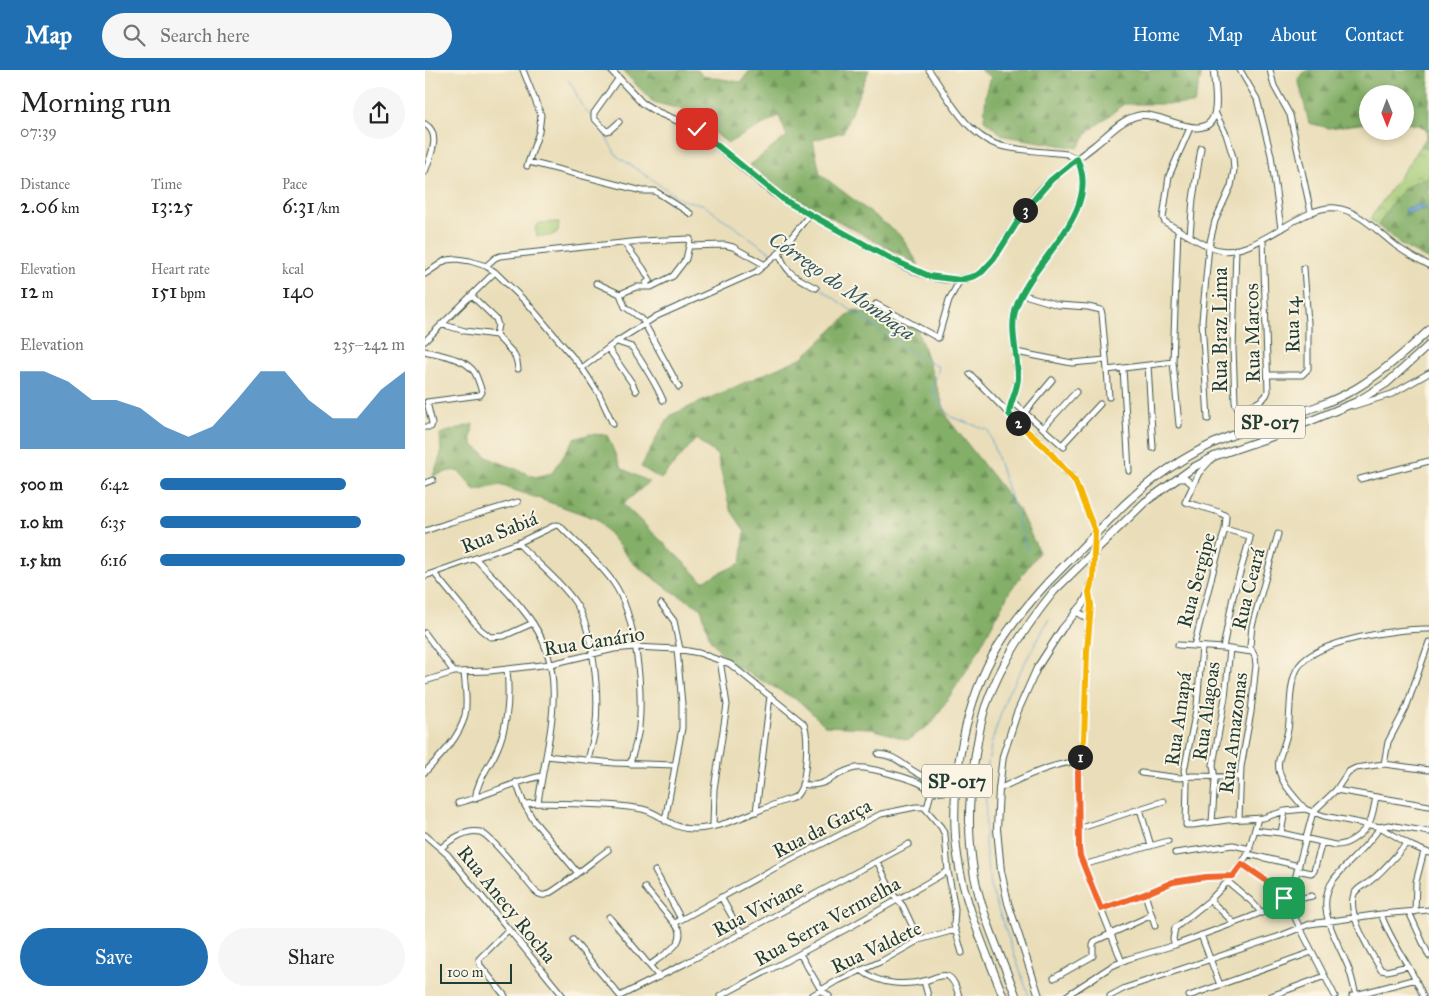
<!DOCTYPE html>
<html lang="en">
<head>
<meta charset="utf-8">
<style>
  :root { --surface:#fff; --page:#f6f6f6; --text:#222; --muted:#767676; --accent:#1f6fb2 }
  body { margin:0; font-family:"IM FELL Great Primer",serif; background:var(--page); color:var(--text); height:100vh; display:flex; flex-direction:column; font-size:19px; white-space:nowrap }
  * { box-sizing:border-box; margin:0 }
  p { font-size:16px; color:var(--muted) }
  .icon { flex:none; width:28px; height:28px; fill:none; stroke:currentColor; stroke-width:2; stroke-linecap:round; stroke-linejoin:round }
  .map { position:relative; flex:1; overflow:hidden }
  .sheet { display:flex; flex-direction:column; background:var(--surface); width:425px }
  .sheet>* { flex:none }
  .needle { width:32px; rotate:179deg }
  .tools { position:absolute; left:934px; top:15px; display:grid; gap:10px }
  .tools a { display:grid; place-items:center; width:55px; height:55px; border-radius:50%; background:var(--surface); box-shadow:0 2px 8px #0003; font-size:25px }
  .scale { position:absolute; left:15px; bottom:12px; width:72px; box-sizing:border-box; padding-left:5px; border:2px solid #1f3d34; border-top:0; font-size:14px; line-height:18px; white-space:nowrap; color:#1f3d34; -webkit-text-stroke:4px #fcf5e5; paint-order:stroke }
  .pin { position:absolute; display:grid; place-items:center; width:42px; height:42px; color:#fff; margin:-21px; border-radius:10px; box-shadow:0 2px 8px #0006 }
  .km { position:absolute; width:25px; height:25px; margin:-12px; border-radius:50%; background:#222; color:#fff; font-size:14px; line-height:25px; text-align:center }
  .round { display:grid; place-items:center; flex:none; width:52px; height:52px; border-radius:26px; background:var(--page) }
  .summary { display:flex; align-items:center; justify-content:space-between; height:85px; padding:0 20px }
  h1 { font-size:28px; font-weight:600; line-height:38px }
  .stats { display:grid; grid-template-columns:repeat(3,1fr); gap:8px; height:85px; padding:5px 20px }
  .stats div { display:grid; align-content:center }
  .stats b { font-size:21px; font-weight:600 }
  .stats small { font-size:14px; font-weight:400 }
  .stats p { font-size:14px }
  .chart { height:140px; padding:10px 20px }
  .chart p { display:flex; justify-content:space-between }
  .chart svg { width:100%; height:90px; margin-top:5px; fill:var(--accent); opacity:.7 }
  .cta { display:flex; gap:10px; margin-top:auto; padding:10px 20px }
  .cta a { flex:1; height:58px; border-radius:30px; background:var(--accent); color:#fff; font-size:20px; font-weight:600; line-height:58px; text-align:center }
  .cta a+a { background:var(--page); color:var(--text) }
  ul { padding:0 20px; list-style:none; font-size:16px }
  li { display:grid; grid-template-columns:80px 60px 1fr; align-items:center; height:38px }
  li i { height:12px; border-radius:6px; background:var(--accent) }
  header { display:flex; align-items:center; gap:30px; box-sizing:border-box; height:70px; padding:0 25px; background:var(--accent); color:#fff }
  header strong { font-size:24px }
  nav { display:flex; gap:28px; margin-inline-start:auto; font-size:18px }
  .search { width:350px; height:45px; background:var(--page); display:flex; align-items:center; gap:12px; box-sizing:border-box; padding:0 18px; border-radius:28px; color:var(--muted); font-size:19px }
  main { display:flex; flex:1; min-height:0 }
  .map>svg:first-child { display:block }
  .forest { fill:url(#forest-firs); stroke:#51764e }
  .park { fill:url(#park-crowns); stroke:#628455 }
  .water { fill:url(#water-ripples); stroke:#3e6e82 }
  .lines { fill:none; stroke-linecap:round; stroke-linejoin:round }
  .stream { stroke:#5d9fd1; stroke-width:1 }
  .minor-casing { stroke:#3d5548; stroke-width:7 }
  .major-casing { stroke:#3d5548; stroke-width:8 }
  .highway-casing { stroke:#3d5548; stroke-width:9 }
  .minor { stroke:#fff; stroke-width:5 }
  .major { stroke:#fff; stroke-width:6 }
  .highway { stroke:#fff; stroke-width:7 }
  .highway-bridge-casing { stroke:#3d5548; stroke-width:9; stroke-linecap:butt }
  .highway-bridge { stroke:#fff; stroke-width:7 }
  .split-1-casing { stroke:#fff; stroke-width:10 }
  .split-2-casing { stroke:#fff; stroke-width:10 }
  .split-3-casing { stroke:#fff; stroke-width:10 }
  .split-4-casing { stroke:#fff; stroke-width:10 }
  .split-1 { stroke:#f0652b; stroke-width:6 }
  .split-2 { stroke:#f5b400; stroke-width:6 }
  .split-3 { stroke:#22a559; stroke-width:6 }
  .split-4 { stroke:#22a559; stroke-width:6 }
  .labels { text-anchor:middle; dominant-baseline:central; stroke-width:4; stroke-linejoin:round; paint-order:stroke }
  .shield { fill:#fcf5e5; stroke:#617469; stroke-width:1 }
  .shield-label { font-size:19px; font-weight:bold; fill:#1f3d34 }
  .street-label { font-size:20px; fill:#1f3d34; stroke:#fcf5e5 }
  .water-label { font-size:21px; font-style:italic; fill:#325a63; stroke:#fcf5e5 }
</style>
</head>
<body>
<header>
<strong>Map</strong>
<div class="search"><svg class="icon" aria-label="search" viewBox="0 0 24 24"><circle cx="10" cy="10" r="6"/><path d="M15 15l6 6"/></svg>Search here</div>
<nav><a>Home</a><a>Map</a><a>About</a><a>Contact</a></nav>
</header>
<main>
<section class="sheet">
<div class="summary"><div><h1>Morning run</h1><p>07:39</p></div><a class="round"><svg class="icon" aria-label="share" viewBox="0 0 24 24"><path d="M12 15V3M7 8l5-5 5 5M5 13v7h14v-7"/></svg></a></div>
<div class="stats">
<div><p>Distance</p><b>2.06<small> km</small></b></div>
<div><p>Time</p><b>13:25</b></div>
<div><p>Pace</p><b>6:31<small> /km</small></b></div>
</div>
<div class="stats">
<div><p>Elevation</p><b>12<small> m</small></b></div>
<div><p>Heart rate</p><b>151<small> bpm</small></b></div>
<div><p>kcal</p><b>140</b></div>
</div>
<div class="chart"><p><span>Elevation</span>235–242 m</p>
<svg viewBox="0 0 160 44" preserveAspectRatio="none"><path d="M0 44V6L10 6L20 11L30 20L40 20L50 24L60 33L70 38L80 33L90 20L100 6L110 6L120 20L130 29L140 29L150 15L160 6V44z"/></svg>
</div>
<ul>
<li><b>500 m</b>6:42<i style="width:76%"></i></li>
<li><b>1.0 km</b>6:35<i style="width:82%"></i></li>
<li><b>1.5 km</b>6:16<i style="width:100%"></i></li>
</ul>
<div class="cta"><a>Save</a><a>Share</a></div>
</section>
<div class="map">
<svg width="1004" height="926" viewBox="0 0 1004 926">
  <defs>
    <pattern id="forest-firs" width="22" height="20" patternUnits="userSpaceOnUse" patternTransform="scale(1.25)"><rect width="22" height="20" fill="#83af67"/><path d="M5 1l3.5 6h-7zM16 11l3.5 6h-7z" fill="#6b9056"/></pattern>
    <pattern id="park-crowns" width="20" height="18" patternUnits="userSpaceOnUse" patternTransform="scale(1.25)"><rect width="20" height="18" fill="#a4cb76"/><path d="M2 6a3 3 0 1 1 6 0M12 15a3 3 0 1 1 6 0" fill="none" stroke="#85a662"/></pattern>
    <pattern id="water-ripples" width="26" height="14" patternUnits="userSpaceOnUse" patternTransform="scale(1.25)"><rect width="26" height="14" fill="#5d9fd1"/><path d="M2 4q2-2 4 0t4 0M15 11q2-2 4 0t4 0" fill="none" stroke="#4c83aa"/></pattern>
  </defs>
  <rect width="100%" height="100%" fill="#fcf5e5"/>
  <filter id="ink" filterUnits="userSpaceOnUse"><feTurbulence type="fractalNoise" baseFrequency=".02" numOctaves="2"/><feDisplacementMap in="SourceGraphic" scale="10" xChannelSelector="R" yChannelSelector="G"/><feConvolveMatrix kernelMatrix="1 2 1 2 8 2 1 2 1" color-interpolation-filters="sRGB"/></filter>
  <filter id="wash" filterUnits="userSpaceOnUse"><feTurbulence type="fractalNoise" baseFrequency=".0096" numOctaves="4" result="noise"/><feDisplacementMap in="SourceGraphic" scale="20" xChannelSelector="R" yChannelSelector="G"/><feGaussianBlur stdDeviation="1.12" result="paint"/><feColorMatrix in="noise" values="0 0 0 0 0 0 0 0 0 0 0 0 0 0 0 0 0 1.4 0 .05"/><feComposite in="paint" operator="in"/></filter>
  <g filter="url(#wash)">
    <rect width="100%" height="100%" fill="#eadeba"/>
    <path class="forest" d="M197,0H273L277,6L316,12L325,0H444L418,62L388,70L395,104L476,166L494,195L360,122L325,95L362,66L354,46L303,73L255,39L228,32Z
      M555,0H776V7L769,34H699L663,62L653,78L579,66L559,50L561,24L566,7Z
      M885,0H1004V80L996,76L1002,66L1001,59L994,55L980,53V24H942V53L904,58L884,53L873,8L879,2Z
      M1004,108V190L981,178L953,156C967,133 975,113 1004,108Z
      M429,240L492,259L523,349L594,440L614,482L585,521L547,592L507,653L483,670L444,658L401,656L374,631L305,593L285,569L276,538L245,520L208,493L172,449L75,415L50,421C32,398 36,397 8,406L16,384L15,364L48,354L46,369L49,376L64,388L110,407L127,403L149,369L165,364L182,365L196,398L224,412L198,434L278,511L316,493L320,461L305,439L292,385L271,369L236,409L216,397L235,361L246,345L378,287Z"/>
    <path class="park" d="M996,76L1004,80V108C975,113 967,133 953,156L945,149Z
      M134,152L133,162L125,166H112L110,157L115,153Z"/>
    <path class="water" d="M993,135H998L1002,139L981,143L979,140L981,138Z"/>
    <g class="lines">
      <path class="stream" d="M143,10L148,16L155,33L166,47
        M177,60L192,86L257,130L277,134L348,184
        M361,194L485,282L514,297L507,321L526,347L563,360L603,481
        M604,926L565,816L560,776L561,725L563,693L567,671L582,625L624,549"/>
    </g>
  </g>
  <g filter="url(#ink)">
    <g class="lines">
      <g class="minor-casing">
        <path id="minor" d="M98,0L116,45L114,62L102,96
          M504,0C524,28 544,71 581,77C601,81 622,82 642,84L652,89
          M815,0L832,29L846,85L856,159
          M845,0L849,16L865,45L886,143
          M194,52L185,60L181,61L169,48V43L194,8
          M0,54C17,64 5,87 0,102
          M765,58L744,106L738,148L740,152C754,160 776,174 790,179C829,191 874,134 911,138C935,141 955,164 974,178C984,185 994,190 1004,195
          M104,92L217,121H230L266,144
          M753,159L748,292L754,355
          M765,165L768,129L776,78
          M199,173L218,198L225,210L221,213L222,216
          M811,179L808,278L810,332L811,336C822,339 840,332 843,321L838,169
          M354,183C362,205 371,207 391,218
          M61,196L70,188L75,186L216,171L265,169L264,176
          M0,204L21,190L32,189L45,191L61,196L70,202L104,235L157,298L174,324L188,354
          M171,213L195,224L211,217H226L248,206L261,189L264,176L300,175L308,177L340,195
          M195,224L200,237L217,249L254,317
          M596,224L633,235L663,237L676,240L677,244L682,300L748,292
          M46,225L71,249L73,255L71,265
          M451,234L513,268L524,230L535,210
          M16,254L40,261L71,265L89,284L92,292L93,299
          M0,271L70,202
          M192,272L207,277C219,295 229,310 238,330
          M183,278L207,313L211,321
          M0,281C15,285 41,288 50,303C53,309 55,316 57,322L55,325L2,332L7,353L6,357H0
          M591,282L647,293L680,290
          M723,295L728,378
          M157,298L191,272L232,246L331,202L354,183L385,144
          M698,298L704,401
          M682,300L684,327
          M545,304L584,344
          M843,305H877L883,299V253L879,198
          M587,331L639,377
          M928,336L967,324L1004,303
          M600,342L627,310
          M783,349L777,251L784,176L790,151L806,116L809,100L808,87L801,64L790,42
          M618,358L651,322
          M637,375L675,334
          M754,409H761L768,415
          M935,409L1004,391
          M0,413L8,410
          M0,461L26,452L93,432
          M93,473C111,493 134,509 149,531C169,558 175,627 170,661C168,671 165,681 163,691
          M51,489C70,510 93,530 109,555C145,609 121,673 113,733
          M9,503L55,559L65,567L79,566L108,553
          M0,506L93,473L131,455L135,456C152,474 173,491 188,512C211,544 218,617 214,657C213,669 208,682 205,694
          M664,522L666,535L662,581L659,665L653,703L654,778L655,786L697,892
          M236,534L249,551L255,579
          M0,563L29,602
          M753,575L798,578L827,582
          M769,576L789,498L800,459L801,446L794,442L760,432L774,403L786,390
          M777,577L772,635L759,701L762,711L761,755H768L802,750L838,748L860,741L880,739L899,746L955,757L987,776L1004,783
          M798,578L808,527L825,468L824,466L800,459
          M0,611L29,602L65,601L126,594L189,579L209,577L252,579L274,583L305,594L378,653C385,662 381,712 374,722C372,726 369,728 365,729C334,738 302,758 270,759C246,760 237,743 217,739C186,733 145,734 113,733L99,734
          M453,684C473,685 482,700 500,707C507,709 516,709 523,714V718L519,722L506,723
          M121,686L189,693L250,695
          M959,694L963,672L981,638L1004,572
          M0,702C16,686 35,667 40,645C43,631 40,616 39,602
          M716,703L755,708L767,706L815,707
          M91,712L99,734L109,751L152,802
          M377,714C403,719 408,702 431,698C441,696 489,709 498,715C501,717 504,720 506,723L502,738
          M574,719C594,709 632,691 654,692
          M911,720L1004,736
          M50,729C52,712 61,701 69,686C83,659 85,629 82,599
          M33,733C61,726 87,712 117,706
          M715,739L726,776
          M880,739C869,726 850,708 854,690C857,680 861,670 863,660C866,643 863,611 874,596C892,570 974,558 1004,559
          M331,742L345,626
          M888,742L864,831L871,850L910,926
          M888,742L911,720L923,702L931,698L959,694L1004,700
          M814,748L816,697L826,642L831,595L830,587L825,576L827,556L853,464
          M240,751L257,658V634L252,579
          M787,752L790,710L788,695L800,627L805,579
          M288,756L289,719L302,635L295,590
          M955,757L964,755L1004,762
          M653,759L739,731
          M830,760L856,763L910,775C922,776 936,765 943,755C948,748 949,735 951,727
          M856,763L860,741
          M0,765L23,785L138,926
          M982,773C970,786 959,801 944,812C939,815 932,818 929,824C921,843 946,883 956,900L962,901L983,896
          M16,778C26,769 42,759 55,762C66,765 100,809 109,820C112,823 116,826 120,825C128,824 173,787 183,780
          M750,783L808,775L825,779
          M823,784L874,796
          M452,791L468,824L478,836L494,870
          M817,794C834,804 850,815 862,832
          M658,795L743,771
          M872,800L886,803L889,801L897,772
          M230,801L256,849
          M803,812L826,831L837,843
          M220,818L254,859C260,875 236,886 225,895
          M720,824L730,856
          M296,827L317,864
          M785,830L809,853
          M676,839L720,824L748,812L781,807L808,806
          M984,842L1004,886
          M990,842L991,812L999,781
          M956,844C966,873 987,897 998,926
          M184,847L234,907
          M250,853L348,799L456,744L491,737H499L516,757L520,765L523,801L530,839L529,855L537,883
          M776,865L795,915
          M148,870L195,926
          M750,875L748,869L750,858L785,830L808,806L823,784L833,748
          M375,884L396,920L404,926
          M436,900C455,915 480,916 503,910C509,908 517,904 522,906C529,908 532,920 534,926
          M629,908L668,886V875L670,871L727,845
          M499,911L503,926
          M931,925C928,914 926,902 921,892C910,866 889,836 909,809C923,791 942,778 955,757
          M80,926L55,895L54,889L83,860
          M195,926L259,894L484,774
          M295,926L425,857L523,801
          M386,926L410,912L457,891L494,870L530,860
          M641,926L687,896L703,889L750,875L823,848L864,831L887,826
          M685,926L700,918L855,866L885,854L956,844L1004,840
          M764,926L887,882
          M846,926L900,906
          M927,926L991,909"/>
      </g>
      <g class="major-casing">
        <path id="major" d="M186,0L217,33L232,42L272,59L348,123L359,130C385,144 410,158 435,172C465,188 501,214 537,209C544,208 552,206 558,201C566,194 573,183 578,174C590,156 600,137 615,121C631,104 651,90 670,75C684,64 698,47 717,45C737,43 783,76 790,42C793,29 789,13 789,0
          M651,541L665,550
          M614,926L583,833L576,801L572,759L574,719L578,686L592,643L612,598L637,559L658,534L664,522L668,508L670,461L650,411L621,378L584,344C585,331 593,320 593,307C593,283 583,258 592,235C608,190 678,141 652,89"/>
      </g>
      <g class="highway-casing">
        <path id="highway" d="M687,447C720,412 761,384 805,366C846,350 891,341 930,319C957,303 981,282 1004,260
          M684,467L720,432L769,397L790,386L849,366L931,332L962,313L1004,275
          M578,926C561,881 540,836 533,789C523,725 537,642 568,585C583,558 602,535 623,512
          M591,926C576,886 557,845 549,804C543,769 543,736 548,701C551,680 554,658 560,638C575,594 601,556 629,521"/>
      </g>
      <use href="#minor" class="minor"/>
      <use href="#major" class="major"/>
      <use href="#highway" class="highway"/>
      <g class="highway-bridge-casing">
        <path id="highway-bridge" d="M623,512L687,447
          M629,521L684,467"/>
      </g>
      <use href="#highway-bridge" class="highway-bridge"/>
    </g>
  </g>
  <g class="lines" filter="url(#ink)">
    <g class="split-1-casing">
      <path id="split-1" d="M655,687L653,703L654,778L655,786L676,839L720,824L748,812L781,807L808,806L817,794L839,809L859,828"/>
    </g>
    <g class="split-2-casing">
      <path id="split-2" d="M593,353L621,378L650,411L670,461L668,508L664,522L666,535L662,581L659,669L655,687"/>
    </g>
    <g class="split-3-casing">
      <path id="split-3" d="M593,353L584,344C585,331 593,320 593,307C593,283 583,258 592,235C608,190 678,141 652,89L626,110L600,140"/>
    </g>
    <g class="split-4-casing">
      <path id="split-4" d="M272,59L359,130L466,189L504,206L535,210L550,206L557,202L569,189L600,140"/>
    </g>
    <use href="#split-1" class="split-1"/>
    <use href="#split-2" class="split-2"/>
    <use href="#split-3" class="split-3"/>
    <use href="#split-4" class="split-4"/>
  </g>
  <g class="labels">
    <g class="shield">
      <rect x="810" y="335.5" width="70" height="33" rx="4"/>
      <rect x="497" y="694.5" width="70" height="33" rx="4"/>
    </g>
    <g class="shield-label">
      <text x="845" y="352">SP-017</text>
      <text x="532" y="711">SP-017</text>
    </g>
    <g class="street-label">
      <text transform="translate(867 255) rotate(-91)">Rua 14</text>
      <text transform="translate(795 260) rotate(-90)">Rua Braz Lima</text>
      <text transform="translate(827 263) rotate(-91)">Rua Marcos</text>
      <text transform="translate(74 462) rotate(-22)">Rua Sabiá</text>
      <text transform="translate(771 510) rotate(-75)">Rua Sergipe</text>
      <text transform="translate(823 519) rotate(-76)">Rua Ceará</text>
      <text transform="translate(169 571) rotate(-9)">Rua Canário</text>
      <text transform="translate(781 641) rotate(-82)">Rua Alagoas</text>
      <text transform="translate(753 649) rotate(-82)">Rua Amapá</text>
      <text transform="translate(808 663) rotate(-83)">Rua Amazonas</text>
      <text transform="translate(397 758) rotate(-27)">Rua da Garça</text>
      <text transform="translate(82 834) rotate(51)">Rua Anecy Rocha</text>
      <text transform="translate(333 838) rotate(-28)">Rua Viviane</text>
      <text transform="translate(402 851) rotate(-29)">Rua Serra Vermelha</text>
      <text transform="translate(451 877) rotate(-25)">Rua Valdete</text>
    </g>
    <g class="water-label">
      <text transform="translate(417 216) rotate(35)">Córrego do Mombaça</text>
    </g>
  </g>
</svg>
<div class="tools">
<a><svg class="needle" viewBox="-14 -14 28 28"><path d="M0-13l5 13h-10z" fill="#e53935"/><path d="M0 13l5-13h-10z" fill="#767676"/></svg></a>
</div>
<div class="scale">100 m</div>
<div class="pin" style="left:859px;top:828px;background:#1e9e55"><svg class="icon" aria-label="arrive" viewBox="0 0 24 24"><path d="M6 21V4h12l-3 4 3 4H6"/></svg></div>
<div class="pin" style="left:272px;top:59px;background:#d93025"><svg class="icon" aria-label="check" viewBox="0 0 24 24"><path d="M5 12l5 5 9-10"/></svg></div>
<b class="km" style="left:655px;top:687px">1</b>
<b class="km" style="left:593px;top:353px">2</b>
<b class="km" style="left:600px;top:140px">3</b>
</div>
</main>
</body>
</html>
